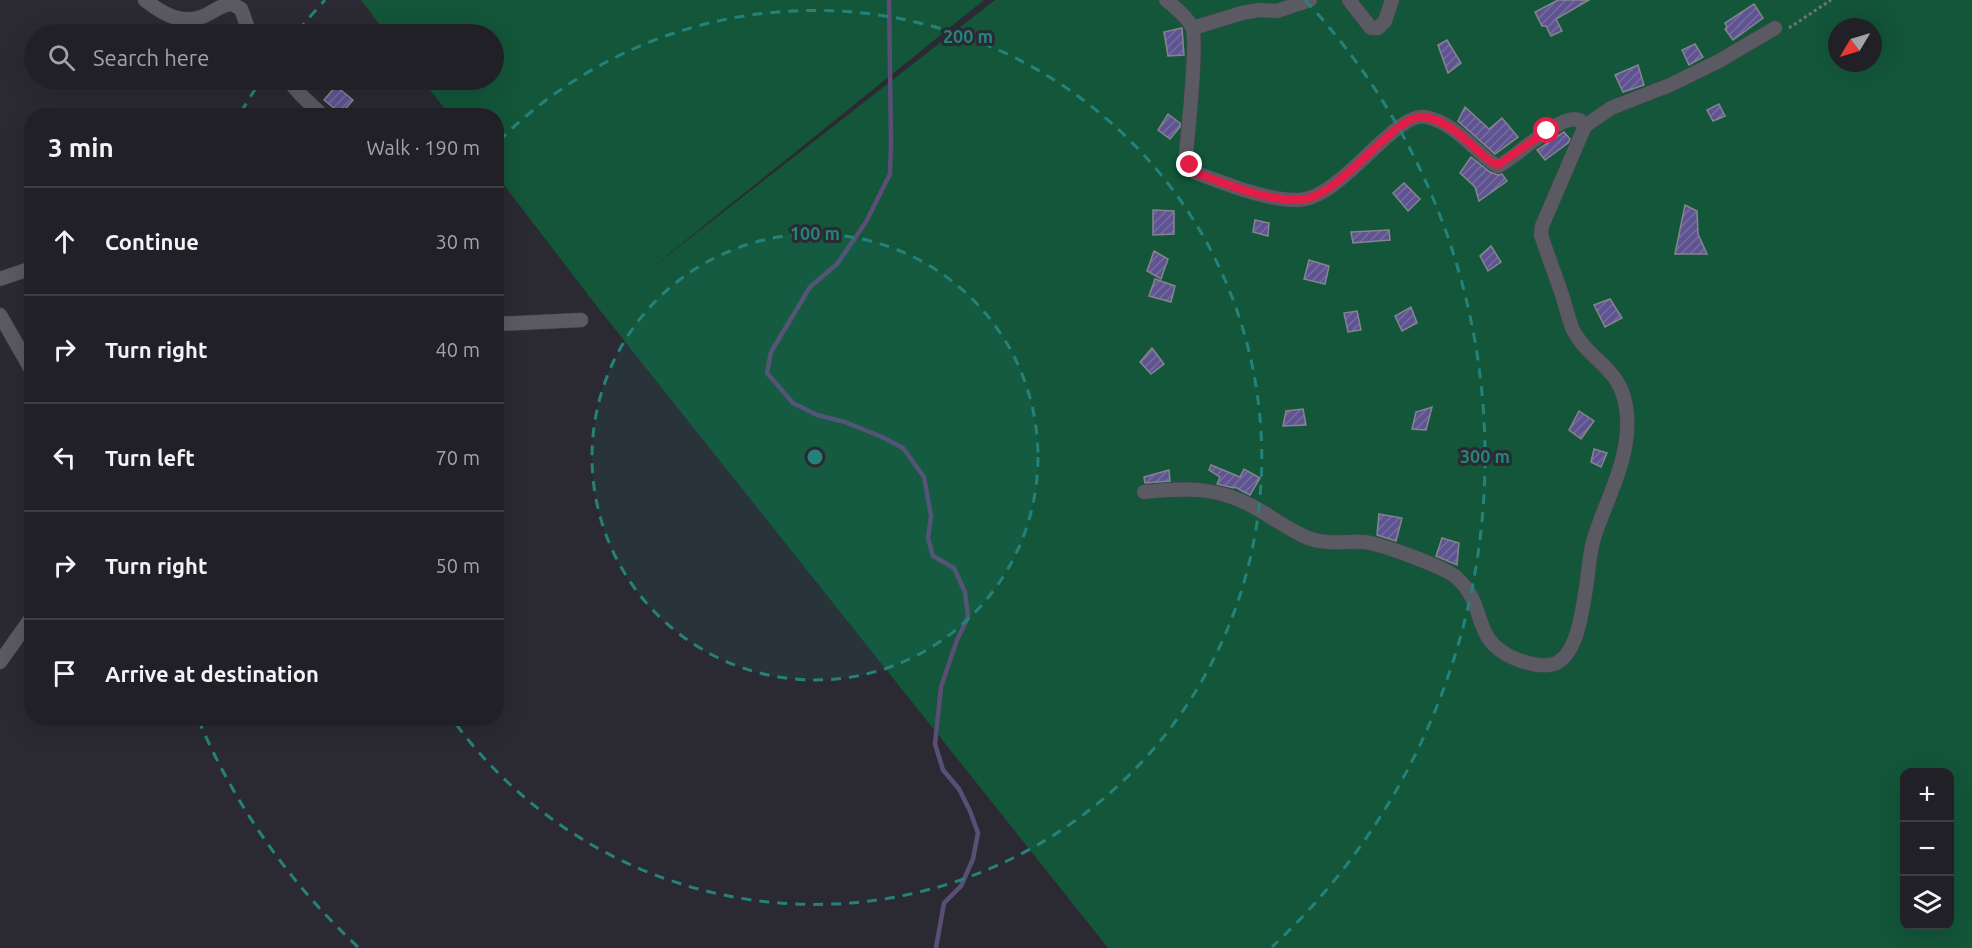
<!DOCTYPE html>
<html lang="en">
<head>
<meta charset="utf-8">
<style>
	:root { --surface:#202026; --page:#2d2d32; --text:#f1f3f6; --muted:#a2a3a7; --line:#3d3e43 }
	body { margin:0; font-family:Ubuntu,sans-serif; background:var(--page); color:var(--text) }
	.controls { position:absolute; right:18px; bottom:18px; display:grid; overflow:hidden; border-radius:12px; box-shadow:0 6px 24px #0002 }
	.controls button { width:54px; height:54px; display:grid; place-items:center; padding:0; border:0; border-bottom:2px solid var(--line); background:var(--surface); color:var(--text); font:30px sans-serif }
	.compass { position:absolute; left:1828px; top:18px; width:54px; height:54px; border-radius:50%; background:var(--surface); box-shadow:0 6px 24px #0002; rotate:232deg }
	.stop { position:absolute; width:18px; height:18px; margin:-14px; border:4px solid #e11d48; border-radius:50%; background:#fff }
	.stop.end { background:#e11d48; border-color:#fff; box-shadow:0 2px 6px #0008 }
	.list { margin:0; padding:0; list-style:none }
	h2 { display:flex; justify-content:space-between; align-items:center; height:78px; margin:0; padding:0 24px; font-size:26px }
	h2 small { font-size:20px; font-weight:400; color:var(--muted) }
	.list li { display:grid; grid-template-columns:39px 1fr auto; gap:18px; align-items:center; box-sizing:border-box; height:108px; padding:0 24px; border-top:2px solid var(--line) }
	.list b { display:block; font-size:22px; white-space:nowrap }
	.list em { font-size:20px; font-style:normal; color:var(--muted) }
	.icon { flex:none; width:33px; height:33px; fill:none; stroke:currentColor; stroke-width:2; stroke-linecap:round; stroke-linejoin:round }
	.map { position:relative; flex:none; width:1972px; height:948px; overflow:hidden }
	.search { position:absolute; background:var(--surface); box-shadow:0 6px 24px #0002; left:24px; top:24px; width:480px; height:66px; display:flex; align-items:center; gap:15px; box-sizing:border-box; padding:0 21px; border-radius:33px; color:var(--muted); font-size:22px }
	.panel { position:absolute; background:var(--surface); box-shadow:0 6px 24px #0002; left:24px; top:108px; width:480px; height:618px; border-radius:24px }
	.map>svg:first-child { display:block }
</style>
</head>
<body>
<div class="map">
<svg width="1972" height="948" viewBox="0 0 1972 948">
	<defs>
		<pattern id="building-hatch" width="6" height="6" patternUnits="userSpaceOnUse" patternTransform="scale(1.5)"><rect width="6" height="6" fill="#5f5491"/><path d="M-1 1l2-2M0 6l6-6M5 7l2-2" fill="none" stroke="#766da1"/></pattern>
	</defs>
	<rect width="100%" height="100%" fill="#2b2a32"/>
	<path fill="#13563a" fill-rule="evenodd" d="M361 0H984L649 270 995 0H1972V948H1108L599 309 497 176 496 116 450 115 422 80H494V34H387ZM1837 27H1873V63H1837ZM1904 772H1950V926H1904Z"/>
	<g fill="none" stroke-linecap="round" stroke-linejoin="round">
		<path stroke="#5a4e76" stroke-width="4.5" d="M889 0 891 143 890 174 866 222 837 264 810 287 771 352 767 373 793 403 817 415 845 422 882 437 903 448 924 477 931 516 928 538 933 556 954 568 965 592 968 617 957 640 941 687 935 744 943 770 959 789 970 811 978 833 973 859 961 886 944 903 936 948"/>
	</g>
	<g fill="url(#building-hatch)" stroke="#86858f" stroke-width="1.5">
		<path d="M1558 0H1589L1556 19 1562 31 1551 36 1546 26H1542L1535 12Z"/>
		<path d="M1754 4 1763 18 1733 40 1725 29 1727 27 1725 23Z"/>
		<path d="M1182 28 1184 55 1168 56 1164 32Z"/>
		<path d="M1447 40 1461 63 1448 73 1438 45Z"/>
		<path d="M1695 44 1703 57 1689 65 1682 50Z"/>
		<path d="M1638 65 1644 85 1623 92 1615 75Z"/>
		<path d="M336 86 353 100 341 114 324 100Z"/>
		<path d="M1719 104 1725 116 1713 121 1707 110Z"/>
		<path d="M1465 107 1489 129 1502 118 1518 137 1495 154 1458 121Z"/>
		<path d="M1168 114 1180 123V127L1170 139 1158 130Z"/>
		<path d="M1564 132 1570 139 1568 143 1545 160 1537 150Z"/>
		<path d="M1471 157 1490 172 1498 175 1502 174 1507 181 1479 201 1475 187 1460 173Z"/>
		<path d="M1404 183 1420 199 1408 211 1393 193Z"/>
		<path d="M1685 205 1697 211 1698 234 1707 254H1675Z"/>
		<path d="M1153 210 1174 211V234L1153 235Z"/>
		<path d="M1255 220 1269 223 1268 236 1253 232Z"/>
		<path d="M1389 230 1390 240 1353 243 1351 232Z"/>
		<path d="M1491 246 1501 262 1488 271 1480 256Z"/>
		<path d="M1154 251 1168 259 1161 279 1147 271Z"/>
		<path d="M1309 260 1329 266 1325 284 1304 279Z"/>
		<path d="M1155 279 1175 286 1171 302 1149 296Z"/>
		<path d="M1610 299 1622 318 1605 327 1594 305Z"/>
		<path d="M1411 307 1417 323 1402 331 1395 316Z"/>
		<path d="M1357 311 1361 330 1348 332 1344 313Z"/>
		<path d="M1152 348 1164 364 1151 374 1140 362Z"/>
		<path d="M1432 407 1426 430 1412 429 1416 412Z"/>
		<path d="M1303 409 1306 425 1283 426 1286 411Z"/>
		<path d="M1579 411 1594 421 1581 439 1569 430Z"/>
		<path d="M1594 449 1607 453 1601 467 1591 462Z"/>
		<path d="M1211 465 1240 477 1244 469 1260 478 1250 495 1235 487 1234 488 1217 484 1220 477 1209 470Z"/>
		<path d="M1169 470 1170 481 1145 483 1144 477Z"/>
		<path d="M1379 514 1402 518 1396 541 1377 535Z"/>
		<path d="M1442 538 1459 543 1457 565 1436 556Z"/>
	</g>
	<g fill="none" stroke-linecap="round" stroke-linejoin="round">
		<g stroke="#47464e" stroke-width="15">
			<g id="minor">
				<path d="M145 0C165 16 186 27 210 13 218 9 223 4 232 4L241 9 250 34"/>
				<path d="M1349 0 1371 28H1378L1385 21 1392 0"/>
				<path d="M1193 28 1242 13 1259 10 1277 11 1310 0"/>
				<path d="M288 80 301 95 323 116"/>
				<path d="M1585 126 1611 108 1670 85 1719 61 1775 28"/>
				<path d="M0 279 32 268"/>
				<path d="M0 315 32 371"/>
				<path d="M496 324 581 320"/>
				<path d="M1144 492C1185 488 1216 486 1254 507 1272 517 1289 530 1308 538 1326 545 1346 541 1365 542 1380 544 1446 567 1457 578 1489 607 1469 640 1516 659 1526 663 1536 666 1548 665 1578 664 1583 605 1587 581 1589 566 1590 549 1595 535 1608 496 1630 458 1627 416 1624 367 1592 365 1573 330 1569 320 1566 308 1563 298 1556 277 1548 256 1541 235L1542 226 1585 126C1571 100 1515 160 1498 166 1489 162 1483 155 1476 149 1462 136 1446 121 1426 117 1395 110 1342 199 1298 200 1263 200 1228 184 1196 173L1190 165 1186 154C1188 133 1198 41 1192 27 1187 17 1175 7 1166 0"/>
				<path d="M0 662 32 617"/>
			</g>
		</g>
		<path stroke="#737279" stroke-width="3" stroke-dasharray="3 3" stroke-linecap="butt" d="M1789 28 1831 0"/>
		<use href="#minor" stroke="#5b5a63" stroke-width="14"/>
	</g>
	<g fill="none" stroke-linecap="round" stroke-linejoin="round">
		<path stroke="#e11d48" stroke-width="8" d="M1190 165 1196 173C1228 184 1263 200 1298 200 1342 199 1395 110 1426 117 1445 121 1462 136 1476 149 1483 155 1489 162 1498 165L1547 131"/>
	</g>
	<circle cx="815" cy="457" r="223" fill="#25827b" fill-opacity=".12"/>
	<g fill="none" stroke="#25827b" stroke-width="3" stroke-dasharray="10 8">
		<circle cx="815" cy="457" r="223"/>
		<path d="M499 141A447 447 0 1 1 453 720"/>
		<path d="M358 947A670 670 0 0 1 198 719M241 112A670 670 0 0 1 260 82M298 31A670 670 0 0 1 325 0M1305 0A670 670 0 0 1 1272 947"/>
	</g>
	<circle cx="815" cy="457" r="9" fill="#25827b" stroke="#2b2a32" stroke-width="3"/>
	<g font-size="18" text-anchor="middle" font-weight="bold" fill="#25827b" stroke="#2b2a32" stroke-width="6" stroke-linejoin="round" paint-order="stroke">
		<text x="968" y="43">200 m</text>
		<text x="815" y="240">100 m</text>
		<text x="1485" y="463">300 m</text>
	</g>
</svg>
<div class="controls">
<button>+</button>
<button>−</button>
<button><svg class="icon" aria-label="layers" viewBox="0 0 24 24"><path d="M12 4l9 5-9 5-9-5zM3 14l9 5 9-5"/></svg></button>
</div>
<svg class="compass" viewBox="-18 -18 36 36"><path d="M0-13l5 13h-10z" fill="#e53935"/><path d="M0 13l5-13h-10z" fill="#a2a3a7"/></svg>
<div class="stop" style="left:1547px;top:131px"></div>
<div class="stop end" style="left:1190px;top:165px"></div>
<div class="search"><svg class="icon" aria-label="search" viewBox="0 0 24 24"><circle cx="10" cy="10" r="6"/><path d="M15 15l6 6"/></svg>Search here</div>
<section class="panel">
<h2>3 min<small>Walk · 190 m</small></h2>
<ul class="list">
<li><svg class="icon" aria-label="ahead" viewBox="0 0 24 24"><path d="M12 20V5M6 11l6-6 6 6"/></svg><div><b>Continue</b></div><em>30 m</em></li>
<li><svg class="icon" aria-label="right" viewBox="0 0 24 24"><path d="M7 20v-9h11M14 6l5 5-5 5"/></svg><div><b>Turn right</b></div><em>40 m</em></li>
<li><svg class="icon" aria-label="left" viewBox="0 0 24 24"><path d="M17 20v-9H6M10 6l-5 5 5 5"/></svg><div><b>Turn left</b></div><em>70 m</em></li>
<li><svg class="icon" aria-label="right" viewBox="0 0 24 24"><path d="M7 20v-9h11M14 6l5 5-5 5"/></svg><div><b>Turn right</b></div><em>50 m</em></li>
<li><svg class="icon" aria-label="arrive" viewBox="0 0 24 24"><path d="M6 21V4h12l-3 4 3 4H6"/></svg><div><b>Arrive at destination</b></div></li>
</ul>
</section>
</div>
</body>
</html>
